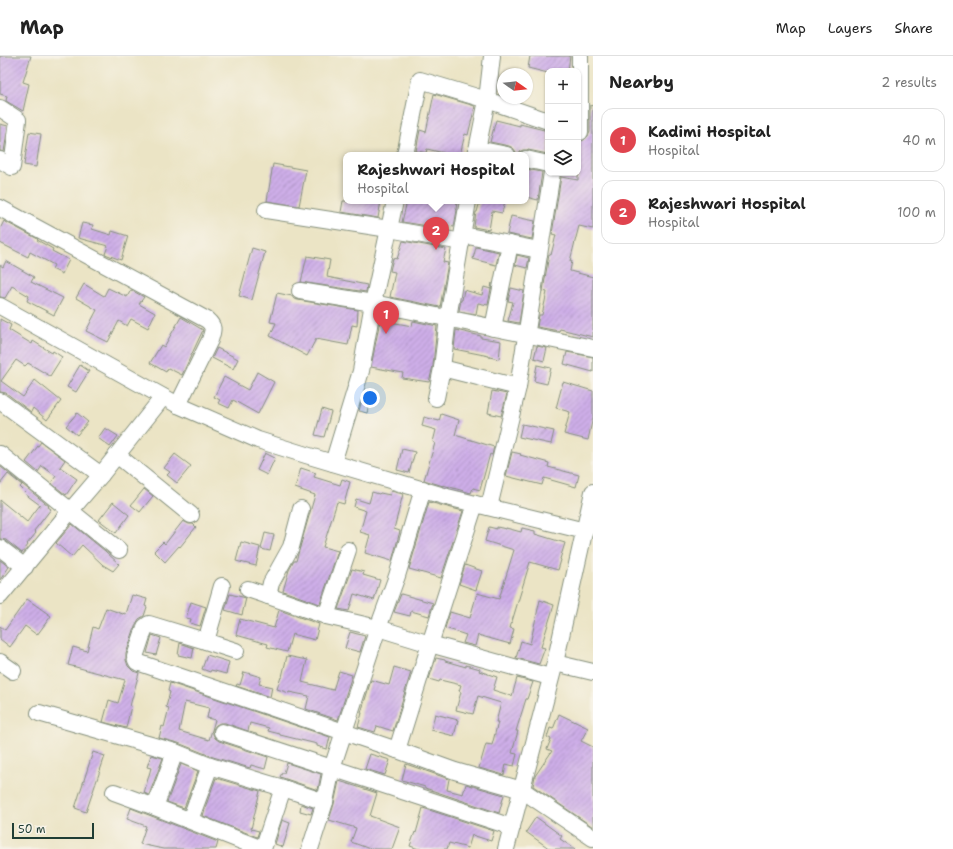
<!DOCTYPE html>
<html lang="en">
<head>
<meta charset="utf-8">
<style>
	:root { --surface:#fff; --page:#f2f2f2; --text:#222; --muted:#767676; --line:#e0e0e0; --accent:#ea580c }
	body { margin:0; font-family:"Shantell Sans",sans-serif; background:var(--page); color:var(--text) }
	.controls { position:absolute; right:12px; top:12px; display:grid; overflow:hidden; border-radius:8px; box-shadow:0 1px 3px #0004 }
	.controls button { width:36px; height:36px; display:grid; place-items:center; padding:0; border:0; border-bottom:1px solid var(--line); background:var(--surface); color:var(--text); font:20px sans-serif }
	.compass { position:absolute; left:497px; top:12px; width:36px; height:36px; border-radius:50%; background:var(--surface); box-shadow:0 1px 3px #0004; rotate:104deg }
	.scale { position:absolute; left:12px; bottom:10px; width:82px; box-sizing:border-box; padding-left:4px; border:2px solid #1f3d34; border-top:0; font-size:11px; line-height:14px; white-space:nowrap; color:#1f3d34; -webkit-text-stroke:3px #f7f3e8; paint-order:stroke }
	.you { position:absolute; left:370px; top:342px; width:14px; height:14px; margin:-10px; border:3px solid #fff; border-radius:50%; background:#1a73e8; box-shadow:0 0 0 6px #1a73e833 }
	.badge { display:grid; place-items:center; width:26px; height:26px; border-radius:50%; background:var(--accent); color:#fff; font-size:13px; font-weight:700 }
	.pin { position:absolute; translate:-50% -33px; filter:drop-shadow(0 1px 2px #0008) }
	.pin::after { content:''; position:absolute; top:21px; width:14px; height:12px; background:inherit; clip-path:polygon(0 0,100% 0,50% 100%) }
	.popup { position:absolute; left:343px; top:96px; width:186px; height:52px; box-sizing:border-box; display:grid; place-content:center; border-radius:8px; background:var(--surface); filter:drop-shadow(0 1px 3px #0005); font-size:13px; white-space:nowrap; color:var(--muted) }
	.popup b { font-size:15px; color:var(--text) }
	.popup::after { content:''; position:absolute; left:50%; top:100%; margin-left:-8px; border:8px solid transparent; border-top-color:var(--surface) }
	.list { margin:0; padding:0; list-style:none }
	h2 { display:flex; justify-content:space-between; align-items:center; height:52px; margin:0; padding:0 16px; font-size:17px }
	h2 small { font-size:13px; font-weight:400; color:var(--muted) }
	.list li { display:grid; grid-template-columns:26px 1fr auto; gap:12px; align-items:center; box-sizing:border-box; height:64px; margin:0 8px 8px; padding:0 8px; border:1px solid var(--line); border-radius:12px }
	.list b { display:block; font-size:15px; white-space:nowrap }
	.list p { margin:0; font-size:13px; white-space:nowrap; color:var(--muted) }
	.list em { font-size:13px; font-style:normal; color:var(--muted) }
	.icon { flex:none; width:22px; height:22px; fill:none; stroke:currentColor; stroke-width:2; stroke-linecap:round; stroke-linejoin:round }
	.map { position:relative; flex:none; width:593px; height:793px; overflow:hidden }
	header { display:flex; align-items:center; gap:24px; box-sizing:border-box; height:56px; padding:0 20px; background:var(--surface); border-bottom:1px solid var(--line) }
	header strong { font-size:19px }
	nav { display:flex; gap:22px; margin-inline-start:auto; font-size:14px }
	main { display:flex }
	aside { flex:1; background:var(--surface) }
	.map>svg:first-child { display:block }
</style>
</head>
<body>
<header>
<strong>Map</strong>
<nav><a>Map</a><a>Layers</a><a>Share</a></nav>
</header>
<main>
<div class="map">
<svg width="593" height="793" viewBox="0 0 593 793">
	<defs>
		<pattern id="building-hatch" width="6" height="6" patternUnits="userSpaceOnUse"><rect width="6" height="6" fill="#ceaee8"/><path d="M-1 1l2-2M0 6l6-6M5 7l2-2" fill="none" stroke="#a78fbd"/></pattern>
	</defs>
	<rect width="100%" height="100%" fill="#f7f3e8"/>
	<filter id="ink" filterUnits="userSpaceOnUse"><feTurbulence type="fractalNoise" baseFrequency=".025" numOctaves="2"/><feDisplacementMap in="SourceGraphic" scale="8" xChannelSelector="R" yChannelSelector="G"/><feConvolveMatrix kernelMatrix="1 2 1 2 8 2 1 2 1" color-interpolation-filters="sRGB"/></filter>
	<filter id="wash" filterUnits="userSpaceOnUse"><feTurbulence type="fractalNoise" baseFrequency=".012" numOctaves="4" result="noise"/><feDisplacementMap in="SourceGraphic" scale="16" xChannelSelector="R" yChannelSelector="G"/><feGaussianBlur stdDeviation="0.9" result="paint"/><feColorMatrix in="noise" values="0 0 0 0 0 0 0 0 0 0 0 0 0 0 0 0 0 1.4 0 .05"/><feComposite in="paint" operator="in"/></filter>
	<g filter="url(#wash)">
		<rect width="100%" height="100%" fill="#ebe4c5"/>
		<g id="blocks">
			<g fill="url(#building-hatch)" fill-rule="evenodd">
				<path d="M0 0H31L23 26 29 28 23 55 6 45 7 40 0 38Z"/>
				<path d="M530 0H570L568 15H548V17L528 12Z"/>
				<path d="M434 38 475 50 468 79 465 78 460 99H452L427 93 426 97 416 95 420 74 426 76Z"/>
				<path d="M590 49 593 50V173L579 170 570 205H572L570 215 593 221V281L560 273 559 275 537 271 539 259H542L547 236 543 235 549 198 551 199 556 179 552 178 561 121 578 124V85L584 84 588 80 590 76Z"/>
				<path d="M496 64 520 70V68L548 75V98L528 94H523L519 96 518 99H516V96L513 92 509 90 490 86Z"/>
				<path d="M0 68 8 70 4 96 0 95Z"/>
				<path d="M29 76 41 78 36 111 24 109Z"/>
				<path d="M273 108 306 114 299 150 267 145Z"/>
				<path d="M526 113 542 116 538 144 526 141Z"/>
				<path d="M343 145H381L378 162 341 156Z"/>
				<path d="M407 145H457L456 153 457 154 454 171 429 167 428 170 402 166Z"/>
				<path d="M480 145H505L502 157 492 155 489 174 474 171 476 156H477Z"/>
				<path d="M511 160 535 165 532 183 507 178Z"/>
				<path d="M4 165 38 183 37 184 53 193 52 195 69 204 62 218 52 213 54 209 30 196 28 201 0 187V173Z"/>
				<path d="M82 167 93 169 92 173 111 179 112 175 128 180 121 204 105 198 108 190 78 182Z"/>
				<path d="M403 185 446 193 443 206 448 207 440 251 390 241 395 216 390 215 393 202 397 203Z"/>
				<path d="M476 191 499 196 496 209 473 203Z"/>
				<path d="M252 192 265 196 252 244 239 240Z"/>
				<path d="M517 199 529 202 527 212 515 209Z"/>
				<path d="M307 200 330 204 327 221 367 229 366 236 301 226Z"/>
				<path d="M6 205 34 221 31 226 63 242 54 259 27 245 29 240 12 230 5 242 0 241V209L3 211Z"/>
				<path d="M492 227 488 249 478 247 476 258 459 255 461 244H462L464 234 482 239 484 231 491 233Z"/>
				<path d="M84 228 104 240 108 232 127 241 131 234 144 241 139 248 155 257 148 272 131 263 127 270 119 265 108 286 86 275 97 254 76 242Z"/>
				<path d="M511 232 524 235 519 267 508 265 513 246 508 245Z"/>
				<path d="M277 237 292 240 294 243 298 244 358 254 357 270 352 269 348 289 316 283 307 300 270 280 276 267 270 266Z"/>
				<path d="M181 261 203 274 182 319 168 312 166 316 150 307 161 289 164 291Z"/>
				<path d="M0 263 11 269 9 274 32 288 33 285 52 297 53 295 62 301 50 320 28 307 25 310 16 304 1 325 23 341 35 324 61 345 47 364 33 352 31 356 6 337 0 336Z"/>
				<path d="M380 264 412 270 413 265 437 270 433 310 429 326 402 322 403 317 371 311Z"/>
				<path d="M456 274 481 280V282L501 285 499 303 489 301V300L454 293Z"/>
				<path d="M537 290 547 292 544 305 534 302Z"/>
				<path d="M217 292 238 303 233 313 212 302Z"/>
				<path d="M567 296 593 301V316L564 308Z"/>
				<path d="M80 309 89 315 76 336 67 331Z"/>
				<path d="M537 309 551 312 547 328 534 325Z"/>
				<path d="M257 316 274 326 258 358 233 344 229 352 218 347 220 344 214 341 224 321 248 334Z"/>
				<path d="M563 326 593 335V361L588 384 564 378 570 356 556 352Z"/>
				<path d="M492 335 507 338 501 360 488 357Z"/>
				<path d="M362 343 370 345 367 357 359 355Z"/>
				<path d="M322 353 331 356 324 381 315 379Z"/>
				<path d="M77 357 88 366 77 379 66 370Z"/>
				<path d="M441 358 459 364 455 379 494 391 492 399 490 398 480 434 473 432 471 437 443 429V430L424 424 435 387 433 386 436 374 422 370 424 361 439 365Z"/>
				<path d="M522 368 554 375 551 388 519 381Z"/>
				<path d="M105 372 118 380 110 391 98 382Z"/>
				<path d="M41 386 65 404 60 411 77 423 66 439 51 427 56 420 42 410 38 416 26 406Z"/>
				<path d="M402 393 415 396 409 417 397 414Z"/>
				<path d="M512 396 521 398 520 399 549 407 548 411 579 419 576 431 544 422 542 429 506 420Z"/>
				<path d="M265 397 275 402 267 419 257 414Z"/>
				<path d="M175 398 191 410 177 427 167 419 170 416 164 412Z"/>
				<path d="M1 411 49 450 48 451 51 453 34 475 36 477 27 488 28 489 22 497 6 484 0 483V444L27 466 40 449 25 438 26 437 20 431 22 429 8 418 0 428V413Z"/>
				<path d="M301 412 316 417 314 421 340 429 342 423 350 426 344 448 337 446 323 491 338 495 320 548 283 535 289 514 294 505H296L315 439 295 432Z"/>
				<path d="M144 433 153 440 140 456 131 449Z"/>
				<path d="M391 435 403 438 394 473 400 475 392 505 365 497 370 479 360 476 366 455 354 451 356 443 369 447 372 436 379 438 380 437 390 439Z"/>
				<path d="M113 446 129 459 116 477 99 464Z"/>
				<path d="M429 446 463 455 441 522 409 513Z"/>
				<path d="M183 465 189 468H193L196 471 180 491 179 490 165 506 154 495 163 486 165 488Z"/>
				<path d="M72 468 105 495 119 508 113 515 103 509 82 489 72 501 56 487Z"/>
				<path d="M489 471 497 473V471L506 473V472L521 476 522 472 535 475V478L565 487 560 503 561 504 558 514 530 506 510 572 514 573 510 588 478 579 475 590 463 587 466 579 445 572 450 556 470 562 477 537 499 543 514 494 485 485Z"/>
				<path d="M265 477 274 479 270 495 261 493Z"/>
				<path d="M241 486 260 491 256 510 236 505Z"/>
				<path d="M0 504 9 511 0 524Z"/>
				<path d="M465 509 482 515 476 534 459 528Z"/>
				<path d="M352 513 364 516 363 519 380 524 374 544 354 538 349 555 338 553Z"/>
				<path d="M230 538 246 542 242 559 225 554Z"/>
				<path d="M401 538 433 547 429 560 411 555 410 560 394 556Z"/>
				<path d="M132 539 147 543 145 550 147 551 144 560 139 563 136 568 126 598V604L128 610 133 615 139 617 130 650H131L126 672 103 666 109 644 118 647 125 624 68 609 73 591 87 595 93 571 98 573 106 552 123 558 124 557 126 558Z"/>
				<path d="M27 543 51 560 37 579 25 570 10 591 0 583V570L5 574Z"/>
				<path d="M540 544 554 549 541 591 545 592 539 608 516 602 521 585 530 588Z"/>
				<path d="M191 546 206 551 200 570 190 567 191 563 186 562Z"/>
				<path d="M279 554 319 568 315 584 292 578 287 596 267 591 268 588 236 579 240 563 274 572Z"/>
				<path d="M350 576 365 580 360 596 345 592Z"/>
				<path d="M152 579 161 582 156 599 147 597Z"/>
				<path d="M180 587 194 592 192 602 178 599Z"/>
				<path d="M207 599 229 606 226 618 211 614 210 616 202 613Z"/>
				<path d="M287 600 307 604 302 626 333 634 339 615 352 619 338 664 306 653 309 640 289 636V637L277 633 281 621H282Z"/>
				<path d="M436 602 445 604V605L466 611V609L480 613 479 615 497 621 493 634 512 640 517 622 533 626 527 643H526L516 675H518L512 697 517 698 514 710 506 708 504 719 479 712 486 688 492 689 498 666H496L501 647 478 640 473 658 456 654 461 636 459 635 461 629 440 624 439 626 429 623Z"/>
				<path d="M394 611 411 616 393 675 377 670 375 676 358 671 362 657H361L371 624 389 629Z"/>
				<path d="M244 616 261 621 259 628 272 631 270 641 236 630 237 628 240 629Z"/>
				<path d="M170 627 330 681 327 693 317 690V688L280 679V678L268 675 269 672 250 667 248 675 225 667H220L216 669 213 673V678L215 682 219 685 268 701 265 713 251 709 250 712 213 701 178 687 159 682 162 670 164 671 169 652 166 651 170 636 168 635ZM185 646 209 652 207 662 215 664 209 684 179 675Z"/>
				<path d="M435 658 458 664 454 680 431 674Z"/>
				<path d="M559 658 588 672 581 685 593 691V771L533 730 535 720 552 695 547 693 551 683 547 681 550 672 553 673Z"/>
				<path d="M93 696 105 700 86 756 75 752Z"/>
				<path d="M370 698 390 704 385 719 365 713Z"/>
				<path d="M151 699 163 702 149 739 144 737 151 712 147 711Z"/>
				<path d="M287 707 321 718 318 734 280 721 282 717H284Z"/>
				<path d="M181 708 198 715 184 752 167 746Z"/>
				<path d="M406 708 449 723 447 734 463 738 466 728 504 739 499 757 425 732V731L402 724Z"/>
				<path d="M216 722 260 735 251 773 259 775 257 781 203 760 206 749Z"/>
				<path d="M339 725 377 737 370 760 400 771 392 793H370L351 786 356 772 329 764 334 748Z"/>
				<path d="M301 748 313 752 311 758 300 755Z"/>
				<path d="M131 752 218 786 216 793H163L140 788 146 770 127 763Z"/>
				<path d="M423 752 494 775 491 785 472 779 468 792 449 787 447 793H419L410 790 415 776 416 777Z"/>
				<path d="M536 761 562 780 560 783 575 793H550L526 776Z"/>
				<path d="M282 764 290 767 283 791 275 788Z"/>
			</g>
		</g>
	</g>
	<g filter="url(#ink)">
		<use href="#blocks" fill-opacity="0" stroke="#85907c" stroke-width="1"/>
		<g fill="none" stroke-linecap="round" stroke-linejoin="round">
			<g stroke="#85907c" stroke-width="18">
				<g id="minor">
					<path d="M580 0V76"/>
					<path d="M0 52 18 64 12 111 0 104"/>
					<path d="M477 93 507 99"/>
					<path d="M405 99 420 24 487 44 548 65"/>
					<path d="M476 99 487 44 492 0"/>
					<path d="M526 103 548 108"/>
					<path d="M395 145 373 247 593 292"/>
					<path d="M0 152 207 264C215 271 213 274 210 284L178 349"/>
					<path d="M266 154 389 173 462 186"/>
					<path d="M463 179 539 194"/>
					<path d="M300 235 373 247 361 315 333 407"/>
					<path d="M0 250 178 349 258 384 306 399 447 441 585 475"/>
					<path d="M493 272 510 188"/>
					<path d="M442 312 518 331"/>
					<path d="M436 342 442 312 448 262 468 145"/>
					<path d="M0 345 101 419"/>
					<path d="M0 398 119 494"/>
					<path d="M117 399 191 459"/>
					<path d="M489 451 518 331 552 117"/>
					<path d="M0 492 25 511"/>
					<path d="M248 533 326 560 378 572 430 588 550 621"/>
					<path d="M0 540 71 454 101 419 163 341"/>
					<path d="M268 540 271 527 291 491 301 453"/>
					<path d="M326 560 348 494"/>
					<path d="M206 585 222 530"/>
					<path d="M236 595 202 584 149 568 145 571 135 601 136 604 137 606 397 694 455 715 522 734 593 782"/>
					<path d="M0 606 13 615"/>
					<path d="M555 607 593 616"/>
					<path d="M39 657 175 696 210 710 283 732 325 746"/>
					<path d="M222 676 512 771"/>
					<path d="M397 694 430 588 475 448"/>
					<path d="M114 736 155 751 262 793"/>
					<path d="M155 751 175 696"/>
					<path d="M190 764 210 710"/>
					<path d="M263 793 283 732"/>
					<path d="M310 793 325 746 332 712 378 572 397 520 423 433"/>
					<path d="M506 793 555 607 593 436"/>
				</g>
			</g>
			<use href="#minor" stroke="#fff" stroke-width="16"/>
		</g>
	</g>
</svg>
<div class="controls">
<button>+</button>
<button>−</button>
<button><svg class="icon" aria-label="layers" viewBox="0 0 24 24"><path d="M12 4l9 5-9 5-9-5zM3 14l9 5 9-5"/></svg></button>
</div>
<svg class="compass" viewBox="-18 -18 36 36"><path d="M0-13l5 13h-10z" fill="#e53935"/><path d="M0 13l5-13h-10z" fill="#767676"/></svg>
<div class="scale">50 m</div>
<div class="you"></div>
<div class="pin badge" style="left:386px;top:278px;background:#e0444e">1</div>
<div class="pin badge" style="left:436px;top:194px;background:#e0444e">2</div>
<div class="popup"><b>Rajeshwari Hospital</b>Hospital</div>
</div>
<aside>
<h2>Nearby<small>2 results</small></h2>
<ul class="list">
<li><span class="badge" style="background:#e0444e">1</span><div><b>Kadimi Hospital</b><p>Hospital</p></div><em>40 m</em></li>
<li><span class="badge" style="background:#e0444e">2</span><div><b>Rajeshwari Hospital</b><p>Hospital</p></div><em>100 m</em></li>
</ul>
</aside>
</main>
</body>
</html>
